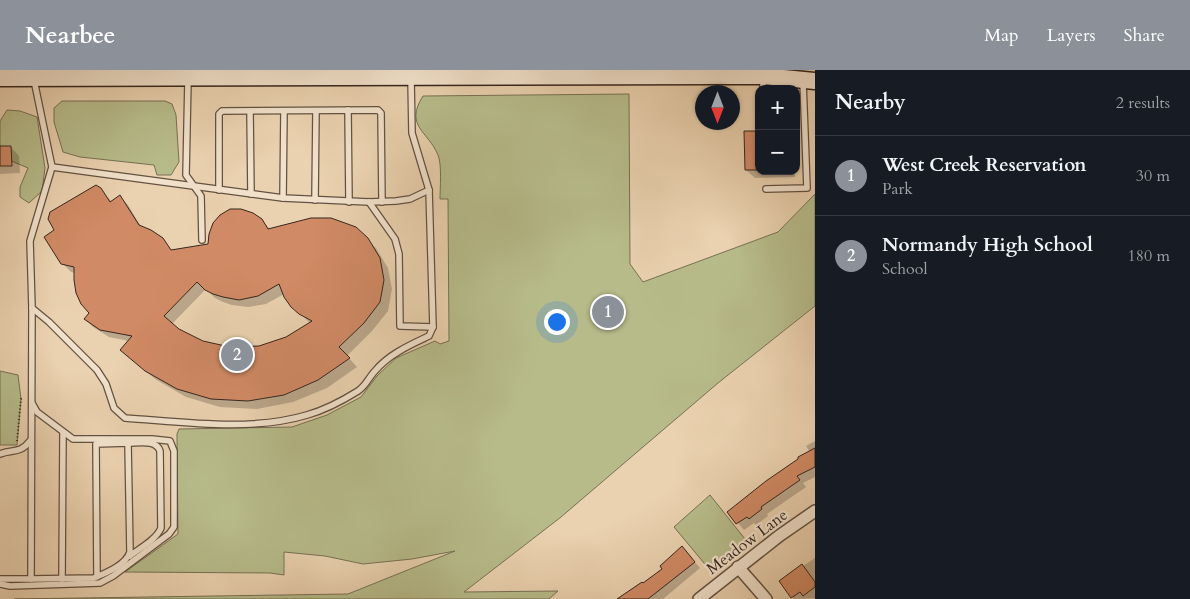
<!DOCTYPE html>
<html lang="en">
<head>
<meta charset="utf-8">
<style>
	:root { --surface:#171b24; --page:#20242c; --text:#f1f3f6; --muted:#9ea1a6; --line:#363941; --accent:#8c9099 }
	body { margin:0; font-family:Cardo,serif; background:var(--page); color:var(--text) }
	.controls { position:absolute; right:15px; top:15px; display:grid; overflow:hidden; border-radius:10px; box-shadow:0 1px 4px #0004 }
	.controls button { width:45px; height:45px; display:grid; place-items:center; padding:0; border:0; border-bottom:1px solid var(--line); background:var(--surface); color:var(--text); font:25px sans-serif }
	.compass { position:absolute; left:695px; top:15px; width:45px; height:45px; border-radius:50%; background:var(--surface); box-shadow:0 1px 4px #0004; rotate:180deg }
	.you { position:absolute; left:556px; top:251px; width:18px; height:18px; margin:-12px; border:4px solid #fff; border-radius:50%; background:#1a73e8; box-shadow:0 0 0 8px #1a73e833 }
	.badge { display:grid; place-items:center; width:32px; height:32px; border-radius:50%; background:var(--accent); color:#fff; font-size:16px; font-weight:700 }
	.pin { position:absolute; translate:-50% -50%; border:2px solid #fff; box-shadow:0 1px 5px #0006 }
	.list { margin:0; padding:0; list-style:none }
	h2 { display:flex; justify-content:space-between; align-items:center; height:65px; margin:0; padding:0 20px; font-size:21px }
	h2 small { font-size:16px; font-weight:400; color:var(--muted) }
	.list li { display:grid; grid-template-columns:32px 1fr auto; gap:15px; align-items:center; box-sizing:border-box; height:80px; padding:0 20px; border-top:1px solid var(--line) }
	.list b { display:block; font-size:19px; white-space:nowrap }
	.list p { margin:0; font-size:16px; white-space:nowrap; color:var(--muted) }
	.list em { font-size:16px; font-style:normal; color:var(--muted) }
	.map { position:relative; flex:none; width:815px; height:529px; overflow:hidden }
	header { display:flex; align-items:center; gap:30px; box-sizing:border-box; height:70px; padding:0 25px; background:var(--accent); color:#fff }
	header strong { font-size:24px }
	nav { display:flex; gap:28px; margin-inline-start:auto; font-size:18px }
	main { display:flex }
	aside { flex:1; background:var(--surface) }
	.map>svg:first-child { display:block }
</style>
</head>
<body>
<header>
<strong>Nearbee</strong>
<nav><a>Map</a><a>Layers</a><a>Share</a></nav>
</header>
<main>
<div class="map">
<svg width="815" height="529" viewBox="0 0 815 529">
	<rect width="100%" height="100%" fill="#ead1af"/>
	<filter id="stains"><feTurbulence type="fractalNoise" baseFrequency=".004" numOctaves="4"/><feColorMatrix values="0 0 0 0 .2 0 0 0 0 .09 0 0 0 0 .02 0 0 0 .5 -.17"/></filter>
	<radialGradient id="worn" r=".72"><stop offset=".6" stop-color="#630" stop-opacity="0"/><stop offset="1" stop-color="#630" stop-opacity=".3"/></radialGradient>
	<g fill="#b7bb8a" stroke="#767054">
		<path d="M629 24 630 194 643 212 778 162 815 124V236L718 313 561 447 464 522 558 521 549 529H14L348 524 455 481 412 489 363 494 325 486 284 482V505L270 503 125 502 178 464 177 364 179 359 292 357 327 345 361 327 377 306 396 288 435 271 440 274 449 271 448 129H440C440 118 442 94 438 85 428 61 404 56 423 26Z"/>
		<path d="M62 31H165L172 34 176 45 179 92 171 105H157L154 95 80 87 63 82 54 52V38Z"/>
		<path d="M7 40 20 41 37 47 45 98 42 121 29 133 20 127V117L28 98 2 87 0 79V51Z"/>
		<path d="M0 301 18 305 21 329 17 375H0Z"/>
		<path d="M710 425 745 469 709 499 674 457Z"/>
	</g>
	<g fill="#0003" fill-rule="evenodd">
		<path d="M759 62V101H795V107L755 108 746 100Z"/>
		<path d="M11 77 19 86 20 103 0 104V78Z"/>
		<path d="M100 119 112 132 120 127 128 135 142 158 162 169 172 181 210 175 261 150 270 159 355 158 376 178 388 198 392 219 388 241 372 261 347 286 357 297 327 318 293 332 257 339 220 337 186 327 155 309 130 288 129 271 109 267 93 257 85 249 91 243 75 203 71 202 62 193 56 161ZM206 219 215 228 223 232 232 235 248 237 266 234 284 224 292 236 310 253 277 272 248 278 221 277 203 273 178 260 172 254Z"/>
		<path d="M815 371V407L803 413 806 417 767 444 768 446 756 455 754 453 744 460 728 442 810 382 806 376Z"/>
		<path d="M688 484 700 498 663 529H619L644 515Z"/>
		<path d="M815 488V528L794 529 781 511Z"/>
	</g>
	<g fill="#d08a65" stroke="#36261e" fill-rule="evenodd">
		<path d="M744 61H759V100H745Z"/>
		<path d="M0 76H11L12 96H0Z"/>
		<path d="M96 115 101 118 110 132 120 125 139 155 151 160 163 168 171 180 208 174 209 164 213 153 220 145 230 139H241L253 143 262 149 268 159 311 148H331L356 157 368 168 380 188 384 210 380 232 364 253 339 277 350 288 318 310 284 325 248 331 211 329 177 319 145 301 120 280 132 266 100 260 84 249 89 243 81 234 76 223 74 210V197L61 194 44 167 54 160 48 149 50 142ZM197 212 205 220 213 224 223 227 239 230 258 226 279 214 284 227 291 237 299 244 312 251 286 267 259 276 230 277 203 271 179 259 164 246Z"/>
		<path d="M815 378V397L797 406 800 410 761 437 762 439 749 449 747 447 736 454 727 442 766 411 798 389V387Z"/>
		<path d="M682 476 695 492 648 529H617L642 512 643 513 662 499 660 496Z"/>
		<path d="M802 494 815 512V517L803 526 800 522 791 528 779 511Z"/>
	</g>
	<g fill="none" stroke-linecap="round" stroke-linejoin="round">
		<g stroke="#635142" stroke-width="8">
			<g id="service">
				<path d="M763 8V19"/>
				<path d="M188 10 186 105 201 126 202 170"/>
				<path d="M348 40 349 132"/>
				<path d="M250 41 251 124"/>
				<path d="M52 97 283 128 369 132 396 131 410 129 429 120"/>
				<path d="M766 119 807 118 803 11"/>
				<path d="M219 120V44L222 41 378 40 381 43 382 132"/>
				<path d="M283 128 284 41"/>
				<path d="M315 130 316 41"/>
				<path d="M369 132 395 169 399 184 400 256 433 257"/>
				<path d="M32 238 49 252 97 300 106 314 114 338 125 348C183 352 250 362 307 345 325 340 342 331 358 321 366 316 369 307 375 301 389 284 410 275 429 266L433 257 429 120 412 63 411 9"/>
				<path d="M128 373C139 373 156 369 160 381L161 458C156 470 140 478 130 486"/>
				<path d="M0 384C13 379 20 384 30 371"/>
				<path d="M0 509H31L32 238 30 171 52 97 34 10"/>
				<path d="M31 509 94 508C106 503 126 495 130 482L128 373 96 374 97 507"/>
				<path d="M62 509 63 362"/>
				<path d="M0 514 10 516 100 513 113 506 169 464 174 457V381L170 371 152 369H73L37 342 32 333"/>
			</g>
		</g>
		<g stroke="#635142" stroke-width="14">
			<g id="minor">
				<path d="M738 497 766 529"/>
				<path d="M699 529 779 466 815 441"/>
			</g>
		</g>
		<g stroke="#36261e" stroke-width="19">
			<path id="secondary" d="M0 8 715 6H763L815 11"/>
		</g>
		<path stroke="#36261e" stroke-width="2" stroke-dasharray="1 2.5" stroke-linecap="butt" d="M17 371 21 329 23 328"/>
		<use href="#service" stroke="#f1e1cb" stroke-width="5.5"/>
		<use href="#minor" stroke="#f1e1cb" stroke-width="11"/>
		<use href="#secondary" stroke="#f1e1cb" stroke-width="16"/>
	</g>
	<g text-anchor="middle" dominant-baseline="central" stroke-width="4.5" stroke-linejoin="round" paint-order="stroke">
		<g font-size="16" fill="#36261e" stroke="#f1e1cb">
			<text transform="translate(747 472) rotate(-37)">Meadow Lane</text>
		</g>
	</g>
	<rect width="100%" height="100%" filter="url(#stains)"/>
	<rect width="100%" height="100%" fill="url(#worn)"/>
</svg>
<div class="controls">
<button>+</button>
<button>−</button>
</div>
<svg class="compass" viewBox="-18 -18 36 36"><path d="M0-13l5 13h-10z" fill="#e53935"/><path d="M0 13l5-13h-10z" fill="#9ea1a6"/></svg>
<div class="you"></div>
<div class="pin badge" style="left:608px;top:242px">1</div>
<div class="pin badge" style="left:237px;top:285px">2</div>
</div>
<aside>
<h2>Nearby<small>2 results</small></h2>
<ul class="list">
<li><span class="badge">1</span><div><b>West Creek Reservation</b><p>Park</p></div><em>30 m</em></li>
<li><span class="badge">2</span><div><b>Normandy High School</b><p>School</p></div><em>180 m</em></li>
</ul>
</aside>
</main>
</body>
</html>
